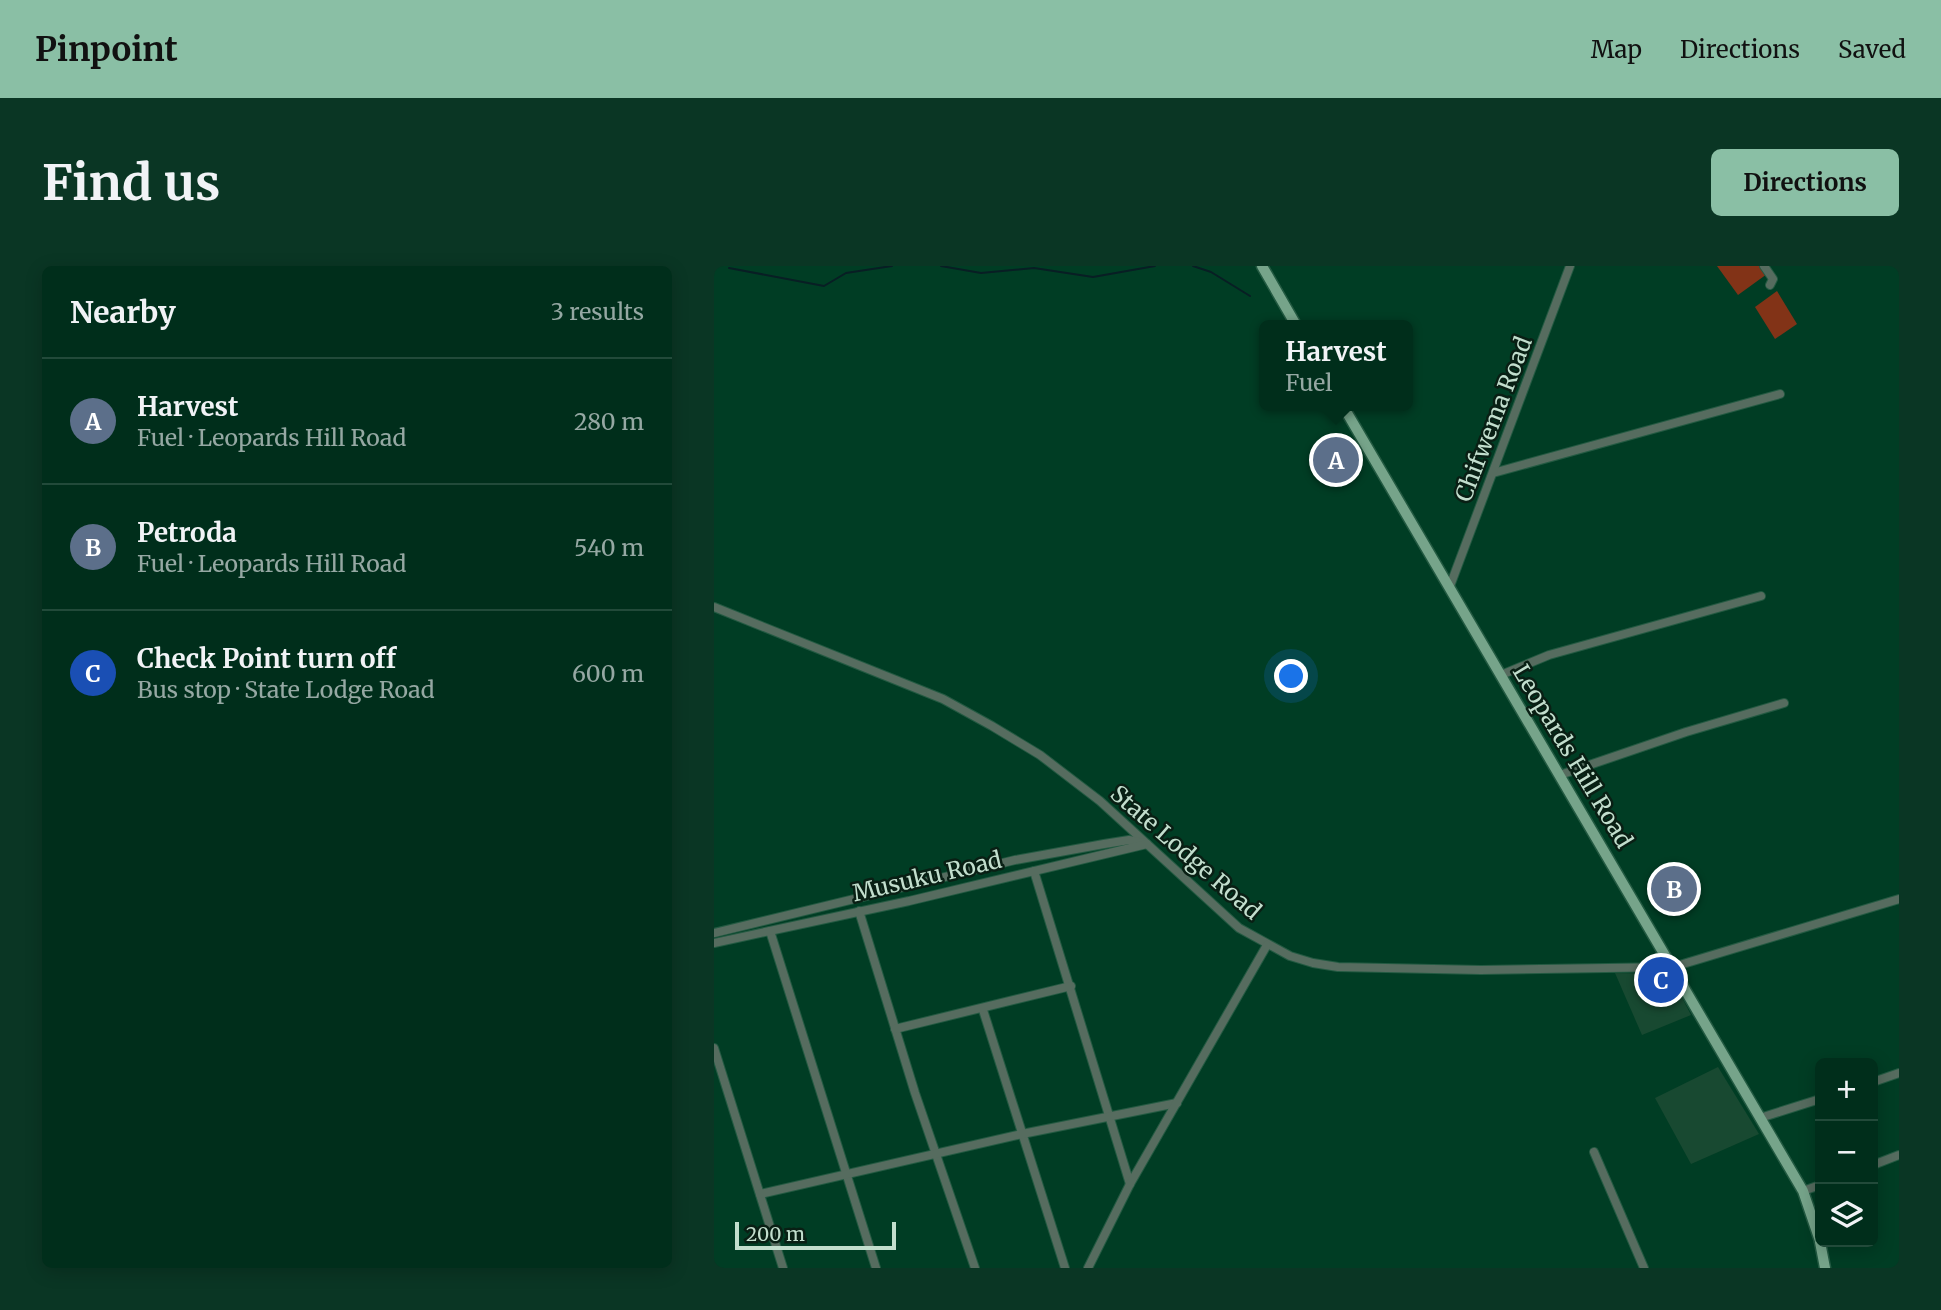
<!DOCTYPE html>
<html lang="en">
<head>
<meta charset="utf-8">
<style>
	:root { --surface:#002e1b; --page:#0a3624; --text:#f1f3f6; --muted:#95a8a3; --line:#224a3a; --accent:#8abfa5 }
	body { margin:0; font-family:Merriweather,serif; background:var(--page); color:var(--text) }
	.controls { position:absolute; right:21px; bottom:21px; display:grid; overflow:hidden; border-radius:10px; box-shadow:0 4px 18px #0003 }
	.controls button { width:63px; height:63px; display:grid; place-items:center; padding:0; border:0; border-bottom:2px solid var(--line); background:var(--surface); color:var(--text); font:35px sans-serif }
	.scale { position:absolute; left:21px; bottom:18px; width:161px; box-sizing:border-box; padding-left:7px; border:4px solid #c2decd; border-top:0; font-size:19px; line-height:24px; white-space:nowrap; color:#c2decd; -webkit-text-stroke:5px #091f14; paint-order:stroke }
	.you { position:absolute; left:578px; top:411px; width:24px; height:24px; margin:-18px; border:5px solid #fff; border-radius:50%; background:#1a73e8; box-shadow:0 0 0 10px #1a73e833 }
	.badge { display:grid; place-items:center; width:46px; height:46px; border-radius:50%; background:var(--accent); color:#fff; font-size:23px; font-weight:700 }
	.pin { position:absolute; translate:-50% -50%; border:4px solid #fff; box-shadow:0 2px 7px #0006 }
	.popup { position:absolute; left:545px; top:54px; width:154px; height:91px; box-sizing:border-box; display:grid; place-content:center; border-radius:10px; background:var(--surface); filter:drop-shadow(0 2px 5px #0005); font-size:23px; white-space:nowrap; color:var(--muted) }
	.popup b { font-size:26px; color:var(--text) }
	.popup::after { content:''; position:absolute; left:50%; top:100%; margin-left:-14px; border:14px solid transparent; border-top-color:var(--surface) }
	.list { margin:0; padding:0; list-style:none }
	h2 { display:flex; justify-content:space-between; align-items:center; height:91px; margin:0; padding:0 28px; font-size:30px }
	h2 small { font-size:23px; font-weight:400; color:var(--muted) }
	.list li { display:grid; grid-template-columns:46px 1fr auto; gap:21px; align-items:center; box-sizing:border-box; height:126px; padding:0 28px; border-top:2px solid var(--line) }
	.list b { display:block; font-size:26px; white-space:nowrap }
	.list p { margin:0; font-size:23px; white-space:nowrap; color:var(--muted) }
	.list em { font-size:23px; font-style:normal; color:var(--muted) }
	.icon { flex:none; width:38px; height:38px; fill:none; stroke:currentColor; stroke-width:2; stroke-linecap:round; stroke-linejoin:round }
	.map { position:relative; flex:none; width:1185px; height:1002px; overflow:hidden; border-radius:10px }
	header { display:flex; align-items:center; gap:42px; box-sizing:border-box; height:98px; padding:0 35px; background:var(--accent); color:#111 }
	header strong { font-size:33px }
	nav { display:flex; gap:38px; margin-inline-start:auto; font-size:24px }
	.intro { display:flex; align-items:center; justify-content:space-between; box-sizing:border-box; height:168px; padding:0 42px }
	h1 { margin:0; font-size:49px }
	.button { padding:18px 32px; border-radius:10px; background:var(--accent); color:#111; font-size:24px; font-weight:700 }
	main { display:flex; gap:42px; padding:0 42px }
	aside { flex:1; background:var(--surface); border-radius:10px; box-shadow:0 4px 18px #0003 }
	.map>svg:first-child { display:block }
</style>
</head>
<body>
<header>
<strong>Pinpoint</strong>
<nav><a>Map</a><a>Directions</a><a>Saved</a></nav>
</header>
<div class="intro"><h1>Find us</h1><a class="button">Directions</a></div>
<main>
<aside>
<h2>Nearby<small>3 results</small></h2>
<ul class="list">
<li><span class="badge" style="background:#5c6f8a">A</span><div><b>Harvest</b><p>Fuel · Leopards Hill Road</p></div><em>280 m</em></li>
<li><span class="badge" style="background:#5c6f8a">B</span><div><b>Petroda</b><p>Fuel · Leopards Hill Road</p></div><em>540 m</em></li>
<li><span class="badge" style="background:#1a4fb4">C</span><div><b>Check Point turn off</b><p>Bus stop · State Lodge Road</p></div><em>600 m</em></li>
</ul>
</aside>
<div class="map">
<svg width="1185" height="1002" viewBox="0 0 1185 1002">
	<rect width="100%" height="100%" fill="#003d24"/>
	<g fill="#184931">
		<path d="M901 707 956 708 977 749 928 769Z"/>
		<path d="M1004 801 1045 868 977 898 941 832Z"/>
	</g>
	<g fill="#823317">
		<path d="M1003 0H1047L1053 8 1024 29Z"/>
		<path d="M1063 25 1083 58 1061 73 1041 41Z"/>
	</g>
	<g fill="none" stroke-linecap="round" stroke-linejoin="round">
		<g stroke="#081e24" stroke-width="2">
			<path d="M227 0 267 7 320 2 379 11 441 0"/>
			<path d="M479 0 497 6 536 30"/>
			<path d="M15 2 110 20 132 7 178 0"/>
		</g>
		<g stroke="#235a42" stroke-width="10">
			<g id="minor">
				<path d="M1050 0 1059 13 1056 19"/>
				<path d="M779 207 1066 128"/>
				<path d="M736 320 856 0"/>
				<path d="M0 341 229 433 278 460 326 489 386 535 525 662 576 690 599 697 624 701 767 704 959 701 1185 633"/>
				<path d="M787 409 835 389 1047 330"/>
				<path d="M846 509 972 466 1070 437"/>
				<path d="M320 605 416 918"/>
				<path d="M145 645 201 827 261 1002"/>
				<path d="M56 665 162 1002"/>
				<path d="M0 667 301 594 390 578 415 574 430 577"/>
				<path d="M0 677 195 635 433 578"/>
				<path d="M269 744 351 1002"/>
				<path d="M181 763 357 720"/>
				<path d="M0 782 69 1002"/>
				<path d="M1159 816 1185 807"/>
				<path d="M1046 852 1106 833"/>
				<path d="M880 886 930 1002"/>
				<path d="M1159 899 1185 889"/>
				<path d="M1089 925 1106 919"/>
				<path d="M46 928 308 868 463 837"/>
				<path d="M374 1002 416 918 553 679"/>
			</g>
		</g>
		<g stroke="#235a42" stroke-width="13">
			<g id="major">
				<path d="M548 0 582 59"/>
				<path d="M629 140 1089 925 1106 975"/>
				<path d="M1106 976 1111 1002"/>
			</g>
		</g>
		<use href="#minor" stroke="#566c5f" stroke-width="8"/>
		<use href="#major" stroke="#76a48a" stroke-width="10"/>
	</g>
	<g text-anchor="middle" dominant-baseline="central" stroke-width="5" stroke-linejoin="round" paint-order="stroke">
		<g font-size="23" fill="#c2decd" stroke="#091f14">
			<text transform="translate(779 153) rotate(-69)">Chifwema Road</text>
			<text transform="translate(859 490) rotate(59)">Leopards Hill Road</text>
			<text transform="translate(472 586) rotate(41)">State Lodge Road</text>
			<text transform="translate(213 610) rotate(-13)">Musuku Road</text>
		</g>
	</g>
</svg>
<div class="controls">
<button>+</button>
<button>−</button>
<button><svg class="icon" aria-label="layers" viewBox="0 0 24 24"><path d="M12 4l9 5-9 5-9-5zM3 14l9 5 9-5"/></svg></button>
</div>
<div class="scale">200 m</div>
<div class="you"></div>
<div class="pin badge" style="left:622px;top:194px;background:#5c6f8a">A</div>
<div class="popup"><b>Harvest</b>Fuel</div>
<div class="pin badge" style="left:960px;top:623px;background:#5c6f8a">B</div>
<div class="pin badge" style="left:947px;top:714px;background:#1a4fb4">C</div>
</div>
</main>
</body>
</html>
